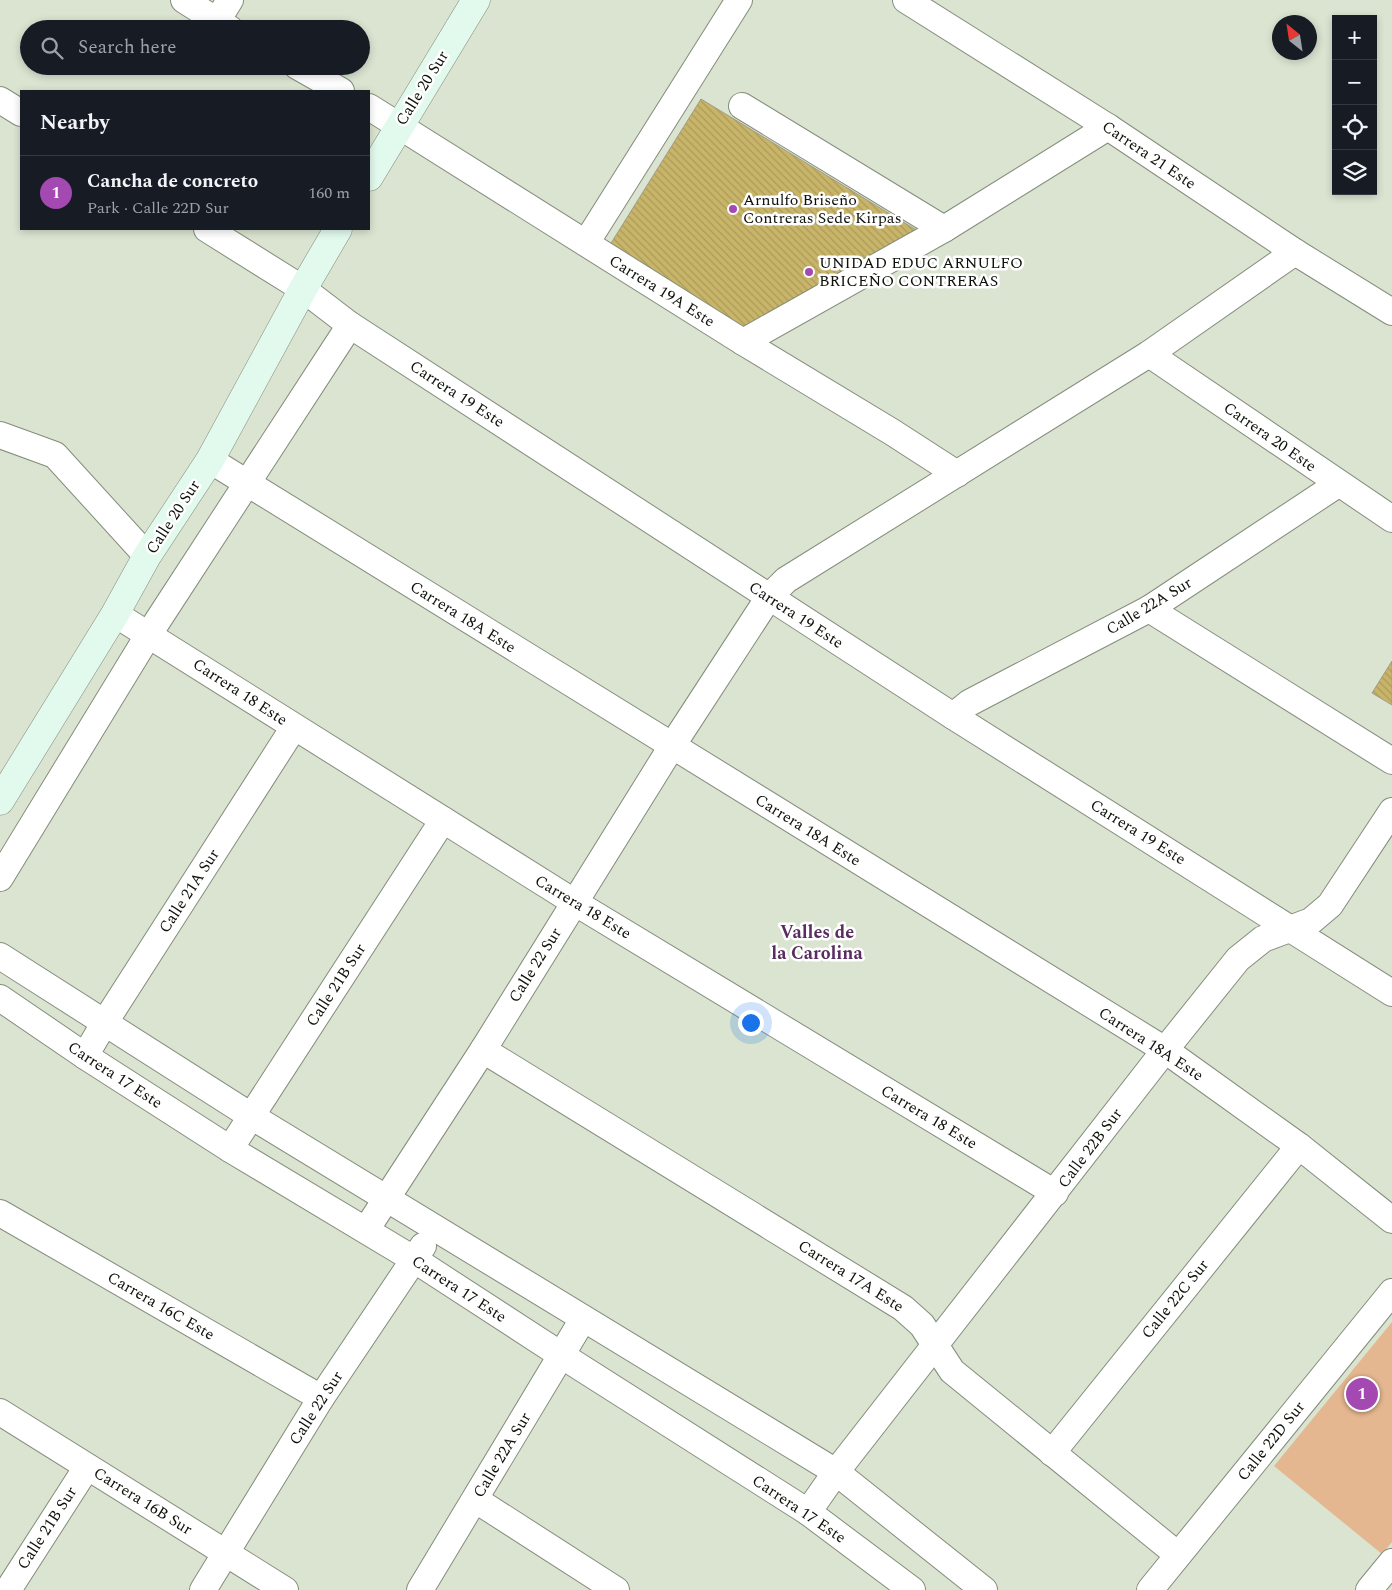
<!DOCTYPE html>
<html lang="en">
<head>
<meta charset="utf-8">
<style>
	:root { --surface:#171b24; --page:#20242c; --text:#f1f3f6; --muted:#9ea1a6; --line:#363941; --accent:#a448b2 }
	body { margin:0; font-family:Spectral,serif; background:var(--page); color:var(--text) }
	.controls { position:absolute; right:15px; top:15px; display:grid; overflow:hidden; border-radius:0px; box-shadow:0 2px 8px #0003 }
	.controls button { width:45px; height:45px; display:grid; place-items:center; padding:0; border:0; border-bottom:1px solid var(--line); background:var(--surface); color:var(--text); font:25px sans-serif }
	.compass { position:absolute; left:1272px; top:15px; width:45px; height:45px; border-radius:50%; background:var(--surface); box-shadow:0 2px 8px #0003; rotate:330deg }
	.you { position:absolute; left:750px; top:1022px; width:18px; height:18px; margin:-12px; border:4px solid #fff; border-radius:50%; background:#1a73e8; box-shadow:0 0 0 8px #1a73e833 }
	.badge { display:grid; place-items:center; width:32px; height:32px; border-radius:50%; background:var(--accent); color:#fff; font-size:16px; font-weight:700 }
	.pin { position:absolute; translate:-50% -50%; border:2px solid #fff; box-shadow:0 1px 5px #0006 }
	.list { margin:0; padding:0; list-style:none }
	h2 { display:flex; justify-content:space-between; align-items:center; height:65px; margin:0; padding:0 20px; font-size:21px }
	h2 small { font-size:16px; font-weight:400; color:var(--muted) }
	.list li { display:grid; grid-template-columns:32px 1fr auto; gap:15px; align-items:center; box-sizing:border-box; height:75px; padding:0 20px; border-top:1px solid var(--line) }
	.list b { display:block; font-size:19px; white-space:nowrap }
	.list p { margin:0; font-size:16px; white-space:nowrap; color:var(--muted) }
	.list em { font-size:16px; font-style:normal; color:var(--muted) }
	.icon { flex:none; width:28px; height:28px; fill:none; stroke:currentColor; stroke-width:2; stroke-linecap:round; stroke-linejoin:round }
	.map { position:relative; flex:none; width:1392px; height:1590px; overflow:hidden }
	.search { position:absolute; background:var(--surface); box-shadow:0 2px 8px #0003; left:20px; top:20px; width:350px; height:55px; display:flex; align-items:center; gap:12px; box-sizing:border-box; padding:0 18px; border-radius:28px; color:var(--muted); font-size:19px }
	.panel { position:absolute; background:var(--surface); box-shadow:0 2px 8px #0003; left:20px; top:90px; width:350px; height:140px; border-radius:0px }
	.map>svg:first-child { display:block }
</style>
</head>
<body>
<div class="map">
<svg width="1392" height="1590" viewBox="0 0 1392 1590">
	<defs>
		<pattern id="building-back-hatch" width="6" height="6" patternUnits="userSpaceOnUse" patternTransform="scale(1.25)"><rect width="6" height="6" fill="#c8b569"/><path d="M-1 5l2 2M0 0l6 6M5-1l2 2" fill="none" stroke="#ab9b5a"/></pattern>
	</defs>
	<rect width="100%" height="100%" fill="#dae4d1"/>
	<path fill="#e4b790" d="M1392 1322V1542L1382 1554 1274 1466Z"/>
	<g fill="url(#building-back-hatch)" stroke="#a19c88">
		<path d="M701 99 918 231 745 329 608 248Z"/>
		<path d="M1392 661V705L1372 693Z"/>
	</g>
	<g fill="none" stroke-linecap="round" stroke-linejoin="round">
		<g stroke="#848d7b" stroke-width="28">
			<g id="street">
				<path d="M184 0 230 29"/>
				<path d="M906 0 1108 127 1295 252 1392 312"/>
				<path d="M217 21 230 0"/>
				<path d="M297 66 341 91"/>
				<path d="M0 100 21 113"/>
				<path d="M742 106 944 229"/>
				<path d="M369 107 743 342 892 432 957 474"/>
				<path d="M207 229 303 289 350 325 953 716 1392 993"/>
				<path d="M586 243 739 0"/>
				<path d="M743 342 944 229 1108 127"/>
				<path d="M1149 354 1392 519"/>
				<path d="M0 435 55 455 147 556"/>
				<path d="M210 460 1165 1050 1299 1146 1392 1220"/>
				<path d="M1149 609 1392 761"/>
				<path d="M115 614 574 902 1055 1193"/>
				<path d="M953 716 969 703 1149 609 1338 484"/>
				<path d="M0 878 149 634 350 325"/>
				<path d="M0 956 251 1116 836 1472 984 1590"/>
				<path d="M0 998 85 1056 230 1149 415 1260 561 1355 808 1512 912 1590"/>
				<path d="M483 1050 903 1308 922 1325 952 1371 1178 1555"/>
				<path d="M85 1056 105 1022 294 727"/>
				<path d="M230 1149 443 820"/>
				<path d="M0 1213 321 1398"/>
				<path d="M366 1230 483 1050 672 746 769 597 786 580 1149 354 1295 252"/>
				<path d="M0 1412 285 1590"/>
				<path d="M1052 1453 1299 1146"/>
				<path d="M476 1500 616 1590"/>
				<path d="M808 1512 836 1472 1165 1050 1238 959 1263 939 1311 921 1330 905 1392 811"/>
				<path d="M8 1590 87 1467"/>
				<path d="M203 1590 321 1398 423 1246"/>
				<path d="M420 1590 583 1319"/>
				<path d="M1150 1590 1392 1292"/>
				<path d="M1369 1590 1392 1562"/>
			</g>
		</g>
		<g stroke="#848d7b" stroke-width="29">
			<g id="secondary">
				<path d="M369 177 476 0"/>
				<path d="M0 801 115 614 147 556 210 460 303 289 338 229"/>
			</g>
		</g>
		<use href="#street" stroke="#fff" stroke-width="26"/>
		<use href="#secondary" stroke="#e2f9ee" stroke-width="28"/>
	</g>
	<g fill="#a448b2" stroke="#fff" stroke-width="2">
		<circle cx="733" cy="209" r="5"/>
		<circle cx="809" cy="272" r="5"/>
	</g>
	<g text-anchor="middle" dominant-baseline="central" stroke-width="5" stroke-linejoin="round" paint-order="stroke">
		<g font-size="16" fill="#0e110a" stroke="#fff">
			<text transform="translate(422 88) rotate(-58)">Calle 20 Sur</text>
			<text transform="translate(1149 155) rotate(34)">Carrera 21 Este</text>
			<text transform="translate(662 291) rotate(32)">Carrera 19A Este</text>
			<text transform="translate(457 394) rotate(33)">Carrera 19 Este</text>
			<text transform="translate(1270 437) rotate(35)">Carrera 20 Este</text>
			<text transform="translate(173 517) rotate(-57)">Calle 20 Sur</text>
			<text transform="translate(1149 606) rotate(-31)">Calle 22A Sur</text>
			<text transform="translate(796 615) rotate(33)">Carrera 19 Este</text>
			<text transform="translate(463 617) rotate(32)">Carrera 18A Este</text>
			<text transform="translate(240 692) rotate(33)">Carrera 18 Este</text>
			<text transform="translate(808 830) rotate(32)">Carrera 18A Este</text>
			<text transform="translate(1138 832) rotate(32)">Carrera 19 Este</text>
			<text transform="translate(189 891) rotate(-57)">Calle 21A Sur</text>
			<text transform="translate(583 907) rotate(31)">Carrera 18 Este</text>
			<text transform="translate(535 965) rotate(-58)">Calle 22 Sur</text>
			<text transform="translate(336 985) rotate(-57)">Calle 21B Sur</text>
			<text transform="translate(1151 1044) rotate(33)">Carrera 18A Este</text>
			<text transform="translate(115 1075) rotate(33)">Carrera 17 Este</text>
			<text transform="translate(929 1117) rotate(31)">Carrera 18 Este</text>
			<text transform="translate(1090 1148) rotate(-53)">Calle 22B Sur</text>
			<text transform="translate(851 1276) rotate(32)">Carrera 17A Este</text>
			<text transform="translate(459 1289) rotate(33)">Carrera 17 Este</text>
			<text transform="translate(1175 1299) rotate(-51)">Calle 22C Sur</text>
			<text transform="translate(161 1306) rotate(30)">Carrera 16C Este</text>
			<text transform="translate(316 1408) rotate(-57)">Calle 22 Sur</text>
			<text transform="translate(1271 1441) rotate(-51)">Calle 22D Sur</text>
			<text transform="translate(502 1455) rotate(-59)">Calle 22A Sur</text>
			<text transform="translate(143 1501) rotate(32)">Carrera 16B Sur</text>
			<text transform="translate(799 1509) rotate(34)">Carrera 17 Este</text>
			<text transform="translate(47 1528) rotate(-57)">Calle 21B Sur</text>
		</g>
		<g font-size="16" fill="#0e110a" stroke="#fff" text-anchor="start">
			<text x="743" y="200">Arnulfo Briseño<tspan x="743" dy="18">Contreras Sede Kirpas</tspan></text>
			<text x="819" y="263">UNIDAD EDUC ARNULFO<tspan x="819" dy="18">BRICEÑO CONTRERAS</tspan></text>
		</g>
		<g font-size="18" font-weight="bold" fill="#5a2d60" stroke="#fff">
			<text x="817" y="932">Valles de<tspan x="817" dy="21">la Carolina</tspan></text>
		</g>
	</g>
</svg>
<div class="controls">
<button>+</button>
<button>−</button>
<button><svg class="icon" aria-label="locate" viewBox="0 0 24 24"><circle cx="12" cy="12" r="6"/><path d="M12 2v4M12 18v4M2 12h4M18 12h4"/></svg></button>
<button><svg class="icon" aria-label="layers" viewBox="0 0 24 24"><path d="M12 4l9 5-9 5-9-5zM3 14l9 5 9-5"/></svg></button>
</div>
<svg class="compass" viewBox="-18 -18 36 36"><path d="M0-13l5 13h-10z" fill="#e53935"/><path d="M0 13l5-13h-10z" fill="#9ea1a6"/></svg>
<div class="you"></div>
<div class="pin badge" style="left:1362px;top:1394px">1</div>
<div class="search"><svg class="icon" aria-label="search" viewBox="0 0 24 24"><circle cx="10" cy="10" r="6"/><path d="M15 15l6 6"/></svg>Search here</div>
<section class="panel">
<h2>Nearby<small></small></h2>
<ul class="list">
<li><span class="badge">1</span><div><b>Cancha de concreto</b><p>Park · Calle 22D Sur</p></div><em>160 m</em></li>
</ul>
</section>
</div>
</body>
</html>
